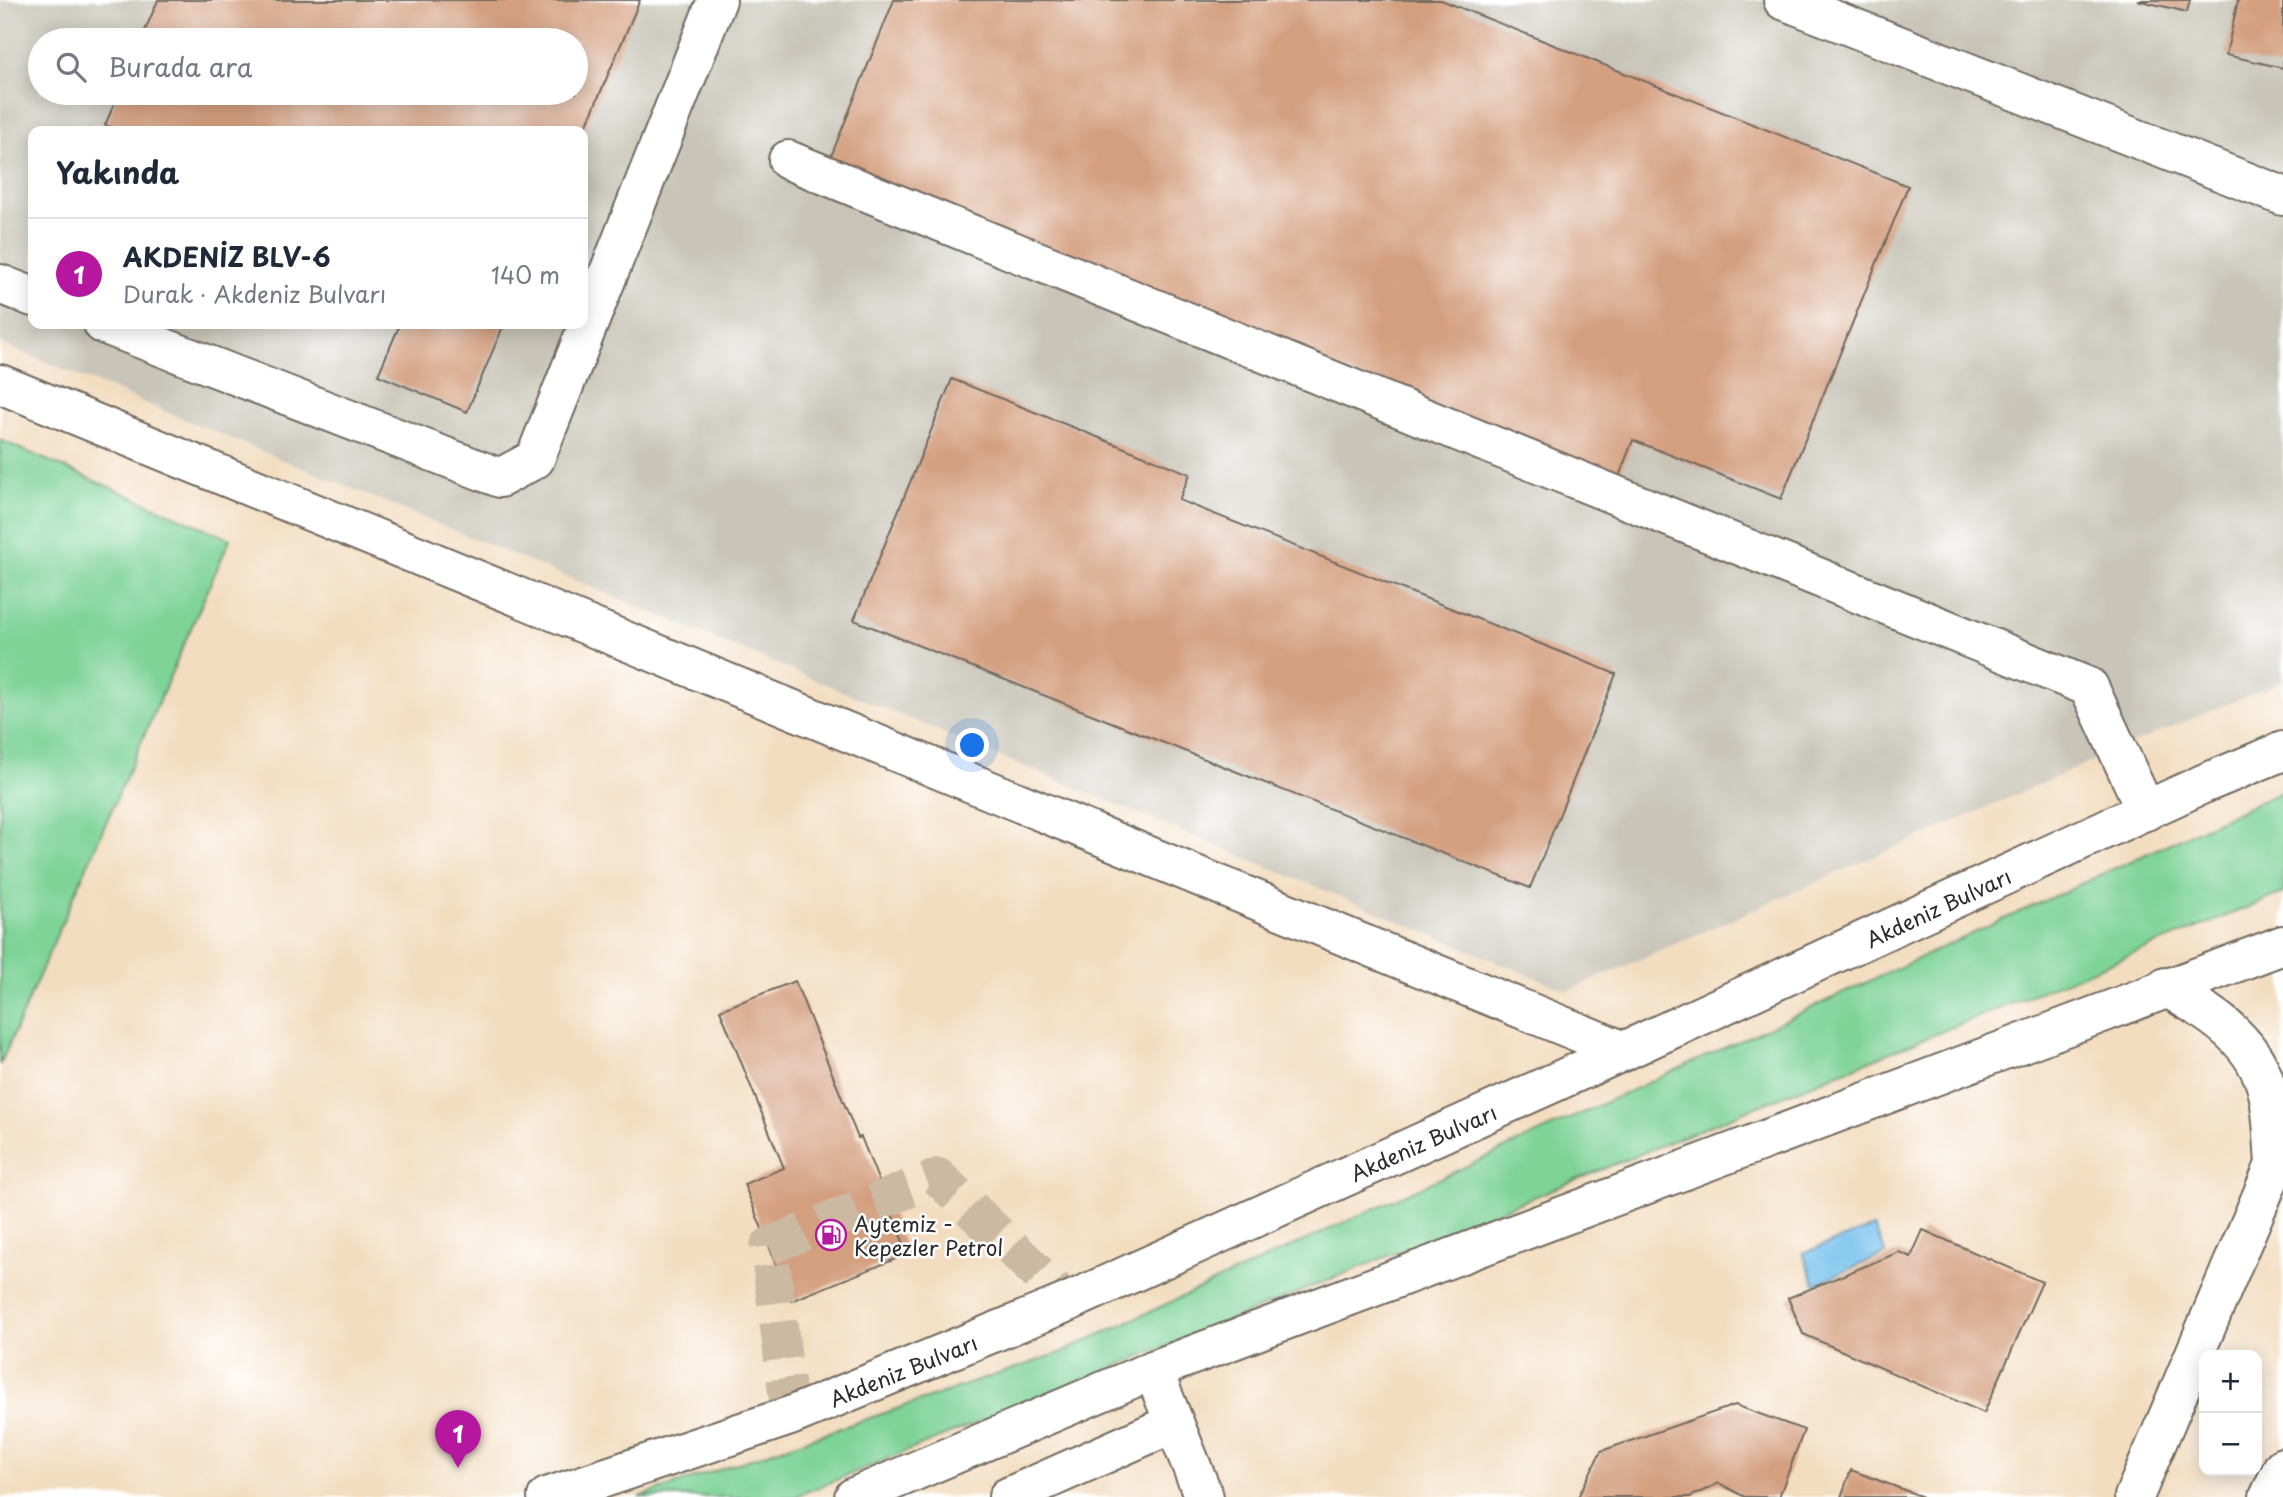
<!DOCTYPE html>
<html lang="tr">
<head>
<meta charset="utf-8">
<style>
	:root { --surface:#fff; --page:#f6f6f7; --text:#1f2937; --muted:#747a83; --line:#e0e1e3; --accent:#b5179e }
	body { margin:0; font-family:"Playpen Sans",sans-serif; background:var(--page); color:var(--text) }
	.controls { position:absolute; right:21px; bottom:21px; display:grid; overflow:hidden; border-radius:14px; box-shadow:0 4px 18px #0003 }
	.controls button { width:63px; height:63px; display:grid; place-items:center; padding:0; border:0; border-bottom:2px solid var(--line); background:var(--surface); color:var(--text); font:35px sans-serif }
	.you { position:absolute; left:973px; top:746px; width:24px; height:24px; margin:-18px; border:5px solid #fff; border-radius:50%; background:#1a73e8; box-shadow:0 0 0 10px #1a73e833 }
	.badge { display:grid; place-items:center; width:46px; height:46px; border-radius:50%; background:var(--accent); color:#fff; font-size:23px; font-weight:700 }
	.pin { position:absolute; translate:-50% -58px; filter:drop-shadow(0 2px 4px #0008) }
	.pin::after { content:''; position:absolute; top:37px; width:24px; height:21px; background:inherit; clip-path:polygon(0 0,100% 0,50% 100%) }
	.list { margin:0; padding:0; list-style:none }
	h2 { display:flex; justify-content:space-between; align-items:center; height:91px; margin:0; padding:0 28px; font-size:30px }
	h2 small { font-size:23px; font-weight:400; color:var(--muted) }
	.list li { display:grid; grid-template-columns:46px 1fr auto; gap:21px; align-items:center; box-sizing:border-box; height:112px; padding:0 28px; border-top:2px solid var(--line) }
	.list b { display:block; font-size:26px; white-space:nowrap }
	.list p { margin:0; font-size:23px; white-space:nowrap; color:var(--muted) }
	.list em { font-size:23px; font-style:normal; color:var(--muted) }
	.icon { flex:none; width:38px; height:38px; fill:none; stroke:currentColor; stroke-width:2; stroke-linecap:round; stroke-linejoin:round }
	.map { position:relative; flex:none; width:2283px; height:1497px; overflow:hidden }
	.search { position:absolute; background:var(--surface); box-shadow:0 4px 18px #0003; left:28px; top:28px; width:560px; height:77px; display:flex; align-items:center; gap:18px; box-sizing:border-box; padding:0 24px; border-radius:38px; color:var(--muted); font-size:26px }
	.panel { position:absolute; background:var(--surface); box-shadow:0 4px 18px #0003; left:28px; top:126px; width:560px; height:203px; border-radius:14px }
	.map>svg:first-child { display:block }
</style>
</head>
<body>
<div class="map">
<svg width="2283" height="1497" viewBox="0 0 2283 1497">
	<rect width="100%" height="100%" fill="#fff"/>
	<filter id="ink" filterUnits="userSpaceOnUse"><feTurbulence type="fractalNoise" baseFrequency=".0143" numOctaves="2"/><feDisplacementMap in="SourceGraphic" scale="14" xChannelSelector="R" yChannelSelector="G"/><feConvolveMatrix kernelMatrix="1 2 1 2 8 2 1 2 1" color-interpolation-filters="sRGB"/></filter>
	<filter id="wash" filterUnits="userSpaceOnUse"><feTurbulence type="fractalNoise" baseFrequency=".00686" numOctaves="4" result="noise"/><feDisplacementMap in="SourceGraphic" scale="28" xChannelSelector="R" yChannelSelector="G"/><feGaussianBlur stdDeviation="1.57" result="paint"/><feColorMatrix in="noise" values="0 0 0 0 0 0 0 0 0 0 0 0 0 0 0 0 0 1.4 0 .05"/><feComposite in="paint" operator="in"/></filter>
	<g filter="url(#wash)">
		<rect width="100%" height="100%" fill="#f3ddc0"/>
		<path fill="#c8c4b8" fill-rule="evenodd" d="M0 0H2283V681L2131 744 1568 991 0 343ZM40 40H576V93H40ZM33 131H583V324H33Z"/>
		<g fill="#7ed397" stroke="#547f61" stroke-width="2">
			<path d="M0 440 230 539 0 1065Z"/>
			<path d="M2283 791V893L794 1497H639L1060 1353Z"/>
		</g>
		<path fill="#72bfec" stroke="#4e758c" stroke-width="2" d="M1874 1227 1886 1254 1815 1284 1803 1253Z"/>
		<g id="blocks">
			<g fill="#d49f7f">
				<path d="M158 0H640L584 131H120L105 125 119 93H576V40H141Z"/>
				<path d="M894 0H1441L1908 186 1781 499 1633 440 1618 479 828 164Z"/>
				<path d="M2137 0H2190L2187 12Z"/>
				<path d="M2238 0H2283V68L2226 55Z"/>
				<path d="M400 324H504L467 412 378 375Z"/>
				<path d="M952 379 1190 474 1179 500 1616 674 1530 888 854 620Z"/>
				<path d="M795 981 858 1138 861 1137 908 1254 791 1301 744 1184 784 1168 720 1010Z"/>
				<path d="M1923 1230 2042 1282 1984 1413 1803 1334 1788 1298 1899 1252 1911 1257Z"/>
				<path d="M1735 1405 1804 1430 1779 1497H1745L1719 1483 1690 1497H1578L1601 1451Z"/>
				<path d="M1851 1470 1923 1497H1841Z"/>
			</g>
		</g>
	</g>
	<g filter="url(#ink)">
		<use href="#blocks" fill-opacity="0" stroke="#71695f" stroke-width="2"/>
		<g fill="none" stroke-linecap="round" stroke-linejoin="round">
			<path stroke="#cbb9a2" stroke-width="38" stroke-dasharray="38 19" stroke-linecap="butt" d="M790 1416 769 1246 938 1177 1068 1302"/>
			<g stroke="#71695f" stroke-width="42">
				<g id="minor">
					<path d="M1783 0 2283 196"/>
					<path d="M788 160 2089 687 2146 811"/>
					<path d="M0 284 33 297"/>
					<path d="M103 324 500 478 535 459 717 0"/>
					<path d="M0 384 1624 1051"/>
					<path d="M1153 1370 1204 1497"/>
					<path d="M1008 1497 1174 1423"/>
				</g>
			</g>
			<g stroke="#71695f" stroke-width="42">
				<g id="major">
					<path d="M2166 987C2210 1014 2255 1038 2268 1093 2273 1115 2273 1140 2275 1163"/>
					<path d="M547 1497 790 1416 1068 1302 1624 1051 2203 784 2283 751"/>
					<path d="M854 1497 1153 1370 2283 945"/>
					<path d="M2134 1497 2283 1146"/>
					<path d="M2269 1497 2283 1467"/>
				</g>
			</g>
			<use href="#minor" stroke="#fff" stroke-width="38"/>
			<use href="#major" stroke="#fff" stroke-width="38"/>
		</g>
	</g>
	<defs>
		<g id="fuel-ring" transform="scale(1.575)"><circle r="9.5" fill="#fff" stroke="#b5179e" stroke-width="1.5"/><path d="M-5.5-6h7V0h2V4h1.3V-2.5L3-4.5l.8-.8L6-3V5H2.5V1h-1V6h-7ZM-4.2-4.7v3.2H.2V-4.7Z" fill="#b5179e"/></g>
	</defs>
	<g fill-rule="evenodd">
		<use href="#fuel-ring" x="831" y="1235"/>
	</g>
	<g text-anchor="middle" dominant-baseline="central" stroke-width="5" stroke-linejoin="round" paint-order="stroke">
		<g font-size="21" fill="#2b2b2b" stroke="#fff">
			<text transform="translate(1938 907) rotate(-25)">Akdeniz Bulvarı</text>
			<text transform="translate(1423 1142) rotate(-24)">Akdeniz Bulvarı</text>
			<text transform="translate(903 1370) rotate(-22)">Akdeniz Bulvarı</text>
		</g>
		<g font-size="21" fill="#2b2b2b" stroke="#fff" text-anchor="start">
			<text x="854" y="1223">Aytemiz -<tspan x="854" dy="24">Kepezler Petrol</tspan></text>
		</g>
	</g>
</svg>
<div class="controls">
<button>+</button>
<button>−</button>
</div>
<div class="you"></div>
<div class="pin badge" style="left:458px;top:1468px">1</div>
<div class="search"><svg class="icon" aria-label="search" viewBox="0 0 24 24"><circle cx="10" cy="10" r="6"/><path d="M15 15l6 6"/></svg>Burada ara</div>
<section class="panel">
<h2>Yakında<small></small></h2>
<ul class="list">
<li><span class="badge">1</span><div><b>AKDENİZ BLV-6</b><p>Durak · Akdeniz Bulvarı</p></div><em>140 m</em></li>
</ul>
</section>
</div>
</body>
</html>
